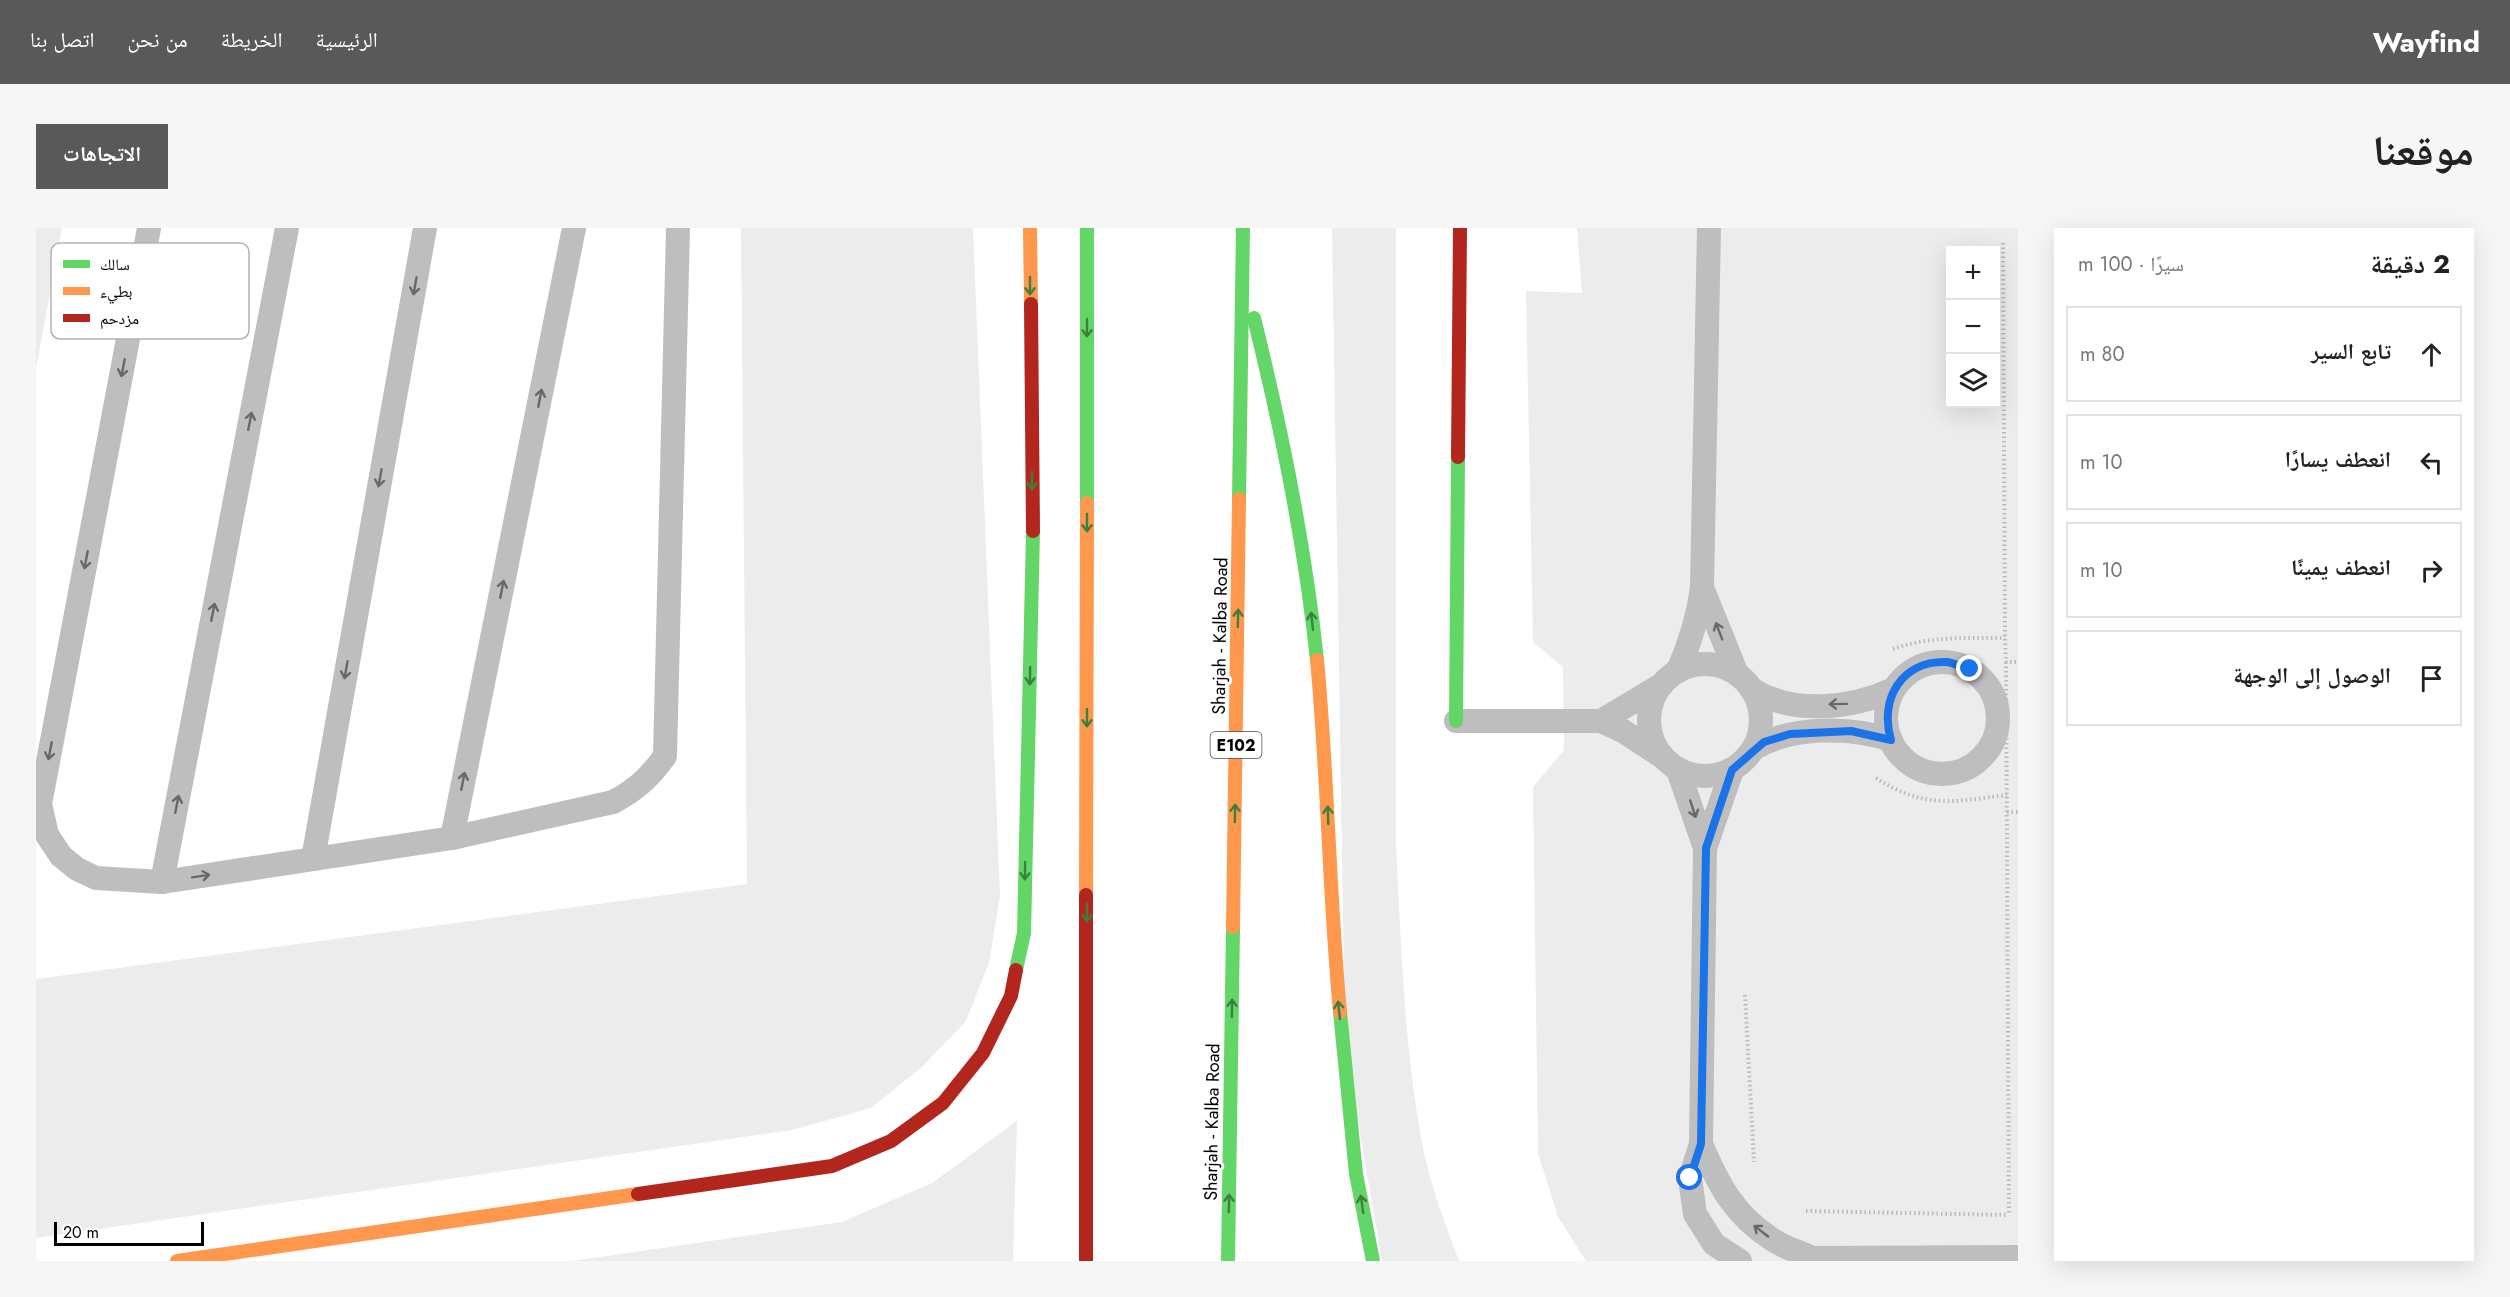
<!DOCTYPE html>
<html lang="ar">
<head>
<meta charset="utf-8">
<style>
	:root { --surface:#fff; --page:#f6f6f6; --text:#222; --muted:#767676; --line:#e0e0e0; --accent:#595959 }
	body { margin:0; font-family:Jost,"Noto Naskh Arabic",sans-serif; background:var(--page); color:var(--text); direction:rtl }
	.controls { position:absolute; right:18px; top:18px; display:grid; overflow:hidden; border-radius:0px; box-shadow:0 6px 24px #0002 }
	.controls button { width:54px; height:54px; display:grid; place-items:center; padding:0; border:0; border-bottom:2px solid var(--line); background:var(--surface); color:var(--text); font:30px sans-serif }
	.scale { position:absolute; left:18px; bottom:15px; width:150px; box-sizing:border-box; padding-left:6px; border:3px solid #000; border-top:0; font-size:16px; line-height:21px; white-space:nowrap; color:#000; -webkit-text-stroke:4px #fff; paint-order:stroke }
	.stop { position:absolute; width:18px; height:18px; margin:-14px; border:4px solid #1a73e8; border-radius:50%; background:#fff }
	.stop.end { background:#1a73e8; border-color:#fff; box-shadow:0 2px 6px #0008 }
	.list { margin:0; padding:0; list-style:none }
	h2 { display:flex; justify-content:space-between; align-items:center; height:78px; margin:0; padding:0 24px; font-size:26px }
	h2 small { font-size:20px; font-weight:400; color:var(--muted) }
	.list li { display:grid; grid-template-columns:39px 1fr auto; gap:18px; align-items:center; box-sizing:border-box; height:96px; margin:0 12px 12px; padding:0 12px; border:2px solid var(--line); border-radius:0px }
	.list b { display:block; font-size:22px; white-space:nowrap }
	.list em { font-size:20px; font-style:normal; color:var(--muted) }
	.icon { flex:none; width:33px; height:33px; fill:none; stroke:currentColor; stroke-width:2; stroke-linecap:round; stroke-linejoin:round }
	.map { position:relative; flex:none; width:1982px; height:1033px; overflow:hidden; direction:ltr; border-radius:0px }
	header { display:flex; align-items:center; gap:36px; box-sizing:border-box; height:84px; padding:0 30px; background:var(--accent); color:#fff }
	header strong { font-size:28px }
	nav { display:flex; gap:33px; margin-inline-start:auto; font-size:21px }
	.intro { display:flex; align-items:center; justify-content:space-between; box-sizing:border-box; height:144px; padding:0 36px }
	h1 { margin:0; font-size:42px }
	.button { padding:15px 27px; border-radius:0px; background:var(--accent); color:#fff; font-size:21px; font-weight:700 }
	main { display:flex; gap:36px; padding:0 36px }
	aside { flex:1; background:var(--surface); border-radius:0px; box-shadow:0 6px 24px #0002 }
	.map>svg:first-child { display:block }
</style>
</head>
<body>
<header>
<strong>Wayfind</strong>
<nav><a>الرئيسية</a><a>الخريطة</a><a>من نحن</a><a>اتصل بنا</a></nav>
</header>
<div class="intro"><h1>موقعنا</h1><a class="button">الاتجاهات</a></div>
<main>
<aside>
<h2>2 دقيقة<small>سيرًا · 100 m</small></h2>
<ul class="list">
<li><svg class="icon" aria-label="ahead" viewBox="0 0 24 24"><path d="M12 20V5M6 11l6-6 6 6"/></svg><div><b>تابع السير</b></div><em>80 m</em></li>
<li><svg class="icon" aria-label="left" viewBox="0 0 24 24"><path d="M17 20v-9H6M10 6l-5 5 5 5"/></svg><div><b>انعطف يسارًا</b></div><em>10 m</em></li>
<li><svg class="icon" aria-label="right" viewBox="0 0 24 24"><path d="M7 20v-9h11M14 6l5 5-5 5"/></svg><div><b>انعطف يمينًا</b></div><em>10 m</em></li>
<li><svg class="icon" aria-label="arrive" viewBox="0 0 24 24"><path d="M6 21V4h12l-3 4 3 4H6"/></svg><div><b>الوصول إلى الوجهة</b></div></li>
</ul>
</aside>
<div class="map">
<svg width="1982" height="1033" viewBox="0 0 1982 1033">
	<rect width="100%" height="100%" fill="#fff"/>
	<g fill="#ececec" fill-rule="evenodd">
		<path d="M0 0H26L0 141Z"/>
		<path d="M705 0H937L964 668 953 735 930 793 887 838 835 880 756 902 0 1010V751L711 656Z"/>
		<path d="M1296 0H1360V615C1365 718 1368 823 1388 925 1396 962 1410 998 1423 1033H1346L1309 818Z"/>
		<path d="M1541 0H1982V1033H1550L1522 989 1502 925 1497 559 1528 522 1527 439 1497 414 1490 63 1546 65ZM1914 22H1960V176H1914Z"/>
		<path d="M981 893 977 1033H536L806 994 896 955Z"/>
	</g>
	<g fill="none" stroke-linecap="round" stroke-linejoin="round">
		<g stroke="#b9b9b9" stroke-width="4" stroke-dasharray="1.5 3" stroke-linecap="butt">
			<path d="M1967 15 1969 410 1970 434H1982"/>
			<path d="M1857 421C1893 408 1932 410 1969 410"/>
			<path d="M1970 434 1973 987"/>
			<path d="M1840 550C1889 581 1916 574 1971 567"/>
			<path d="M1971 584H1982"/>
			<path d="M1709 767 1718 934"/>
			<path d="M1770 983 1972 987"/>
		</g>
		<g stroke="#bebebe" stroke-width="24">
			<path d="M113 0 4 576 11 607 25 628 41 641 60 650 126 654 416 610 577 574C600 562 614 549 629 528L642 0"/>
			<path d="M1667 362 1701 446"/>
			<circle cx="1906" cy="490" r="56"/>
			<circle cx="1669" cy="492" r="56"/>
			<path d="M1642 443C1654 415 1662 390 1666 360L1673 0"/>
			<path d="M1715 461C1757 487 1815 481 1858 461"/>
			<path d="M1420 493H1565L1587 503 1625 528"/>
			<path d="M1565 493 1625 457"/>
			<path d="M1717 521C1754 498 1814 498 1855 512"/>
			<path d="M1642 542 1669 620"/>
			<path d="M1696 542 1669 620 1665 916 1654 950 1659 986 1678 1016 1704 1033"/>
			<path d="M416 610 538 0"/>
			<path d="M277 631 389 0"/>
			<path d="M126 654 251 0"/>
			<path d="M1665 916C1683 958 1698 987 1737 1012 1749 1020 1764 1024 1776 1030"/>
			<path d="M1766 1033 1776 1030 1982 1029"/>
		</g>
		<g stroke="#63d668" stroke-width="14">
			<path d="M1218 90C1246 203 1269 317 1281 432"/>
			<path d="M1203 271 1207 0"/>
			<path d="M1051 275V0"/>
			<path d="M1420 493 1422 229"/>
			<path d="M980 742 988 705 997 303"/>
			<path d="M1304 784 1320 946 1337 1033"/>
			<path d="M1192 1033 1197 699"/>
		</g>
		<g stroke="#ff974d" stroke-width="14">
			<path d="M994 0 995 76"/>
			<path d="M1281 432C1292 549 1293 667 1304 784"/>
			<path d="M1050 667 1051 275"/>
			<path d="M1197 699 1203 271"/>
			<path d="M141 1033 602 966"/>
		</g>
		<g stroke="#b3261e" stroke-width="14">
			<path d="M995 76 997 303"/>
			<path d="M1422 229 1424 0"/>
			<path d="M602 966 796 938 855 913 907 875 947 825 975 768 980 742"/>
			<path d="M1050 1033V667"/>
		</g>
	</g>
	<defs><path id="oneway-shaft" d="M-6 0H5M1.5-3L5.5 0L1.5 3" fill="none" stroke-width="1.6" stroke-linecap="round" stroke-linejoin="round" transform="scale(1.5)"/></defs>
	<g stroke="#686868">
		<use href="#oneway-shaft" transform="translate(379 58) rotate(100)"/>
		<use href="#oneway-shaft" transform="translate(87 140) rotate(101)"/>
		<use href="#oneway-shaft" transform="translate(504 170) rotate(-79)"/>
		<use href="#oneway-shaft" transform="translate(214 193) rotate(-79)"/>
		<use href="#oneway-shaft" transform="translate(344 250) rotate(100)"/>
		<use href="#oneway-shaft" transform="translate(50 332) rotate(101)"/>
		<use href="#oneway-shaft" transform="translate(466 361) rotate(-79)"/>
		<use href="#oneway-shaft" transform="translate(177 384) rotate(-79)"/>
		<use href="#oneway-shaft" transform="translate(1683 403) rotate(-111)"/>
		<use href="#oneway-shaft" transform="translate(310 442) rotate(100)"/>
		<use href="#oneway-shaft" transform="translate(1802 476) rotate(179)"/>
		<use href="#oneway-shaft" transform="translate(14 523) rotate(101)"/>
		<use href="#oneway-shaft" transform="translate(427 553) rotate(-79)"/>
		<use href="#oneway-shaft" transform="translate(141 576) rotate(-79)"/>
		<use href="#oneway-shaft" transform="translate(1657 581) rotate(72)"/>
		<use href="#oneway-shaft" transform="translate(165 648) rotate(-9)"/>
		<use href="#oneway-shaft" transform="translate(1725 1003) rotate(-142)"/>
	</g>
	<g stroke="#3b803e">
		<use href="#oneway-shaft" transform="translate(994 58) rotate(90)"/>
		<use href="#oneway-shaft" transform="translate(1051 100) rotate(90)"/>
		<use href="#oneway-shaft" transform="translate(996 253) rotate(90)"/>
		<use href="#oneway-shaft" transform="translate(1051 295) rotate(90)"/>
		<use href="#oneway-shaft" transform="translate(1202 390) rotate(-89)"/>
		<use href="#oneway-shaft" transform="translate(1276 393) rotate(-96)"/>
		<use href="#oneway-shaft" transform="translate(994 448) rotate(91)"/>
		<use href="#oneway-shaft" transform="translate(1051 490) rotate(90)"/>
		<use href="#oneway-shaft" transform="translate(1199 585) rotate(-89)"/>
		<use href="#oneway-shaft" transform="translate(1292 587) rotate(-92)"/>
		<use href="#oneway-shaft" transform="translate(989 643) rotate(91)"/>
		<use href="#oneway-shaft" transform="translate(1051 685) rotate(90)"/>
		<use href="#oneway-shaft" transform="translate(1196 780) rotate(-89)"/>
		<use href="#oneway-shaft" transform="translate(1303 782) rotate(-96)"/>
		<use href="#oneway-shaft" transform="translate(1193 975) rotate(-89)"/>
		<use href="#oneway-shaft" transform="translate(1326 976) rotate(-98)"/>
	</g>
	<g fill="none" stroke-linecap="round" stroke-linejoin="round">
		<path stroke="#1a73e8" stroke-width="8" d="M1654 950 1665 916 1670 620 1696 542 1728 514 1754 506 1815 503 1855 512C1843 472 1865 432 1911 434 1918 435 1926 439 1934 441"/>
	</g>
	<g text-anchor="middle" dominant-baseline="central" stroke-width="6" stroke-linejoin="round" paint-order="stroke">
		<rect fill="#fff" stroke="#4c4c4c" stroke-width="1.5" x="1174.5" y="504" width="51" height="26" rx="4.5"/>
		<g font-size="16" font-weight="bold" fill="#000">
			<text x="1200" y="517">E102</text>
		</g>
		<g font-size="18" fill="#000" stroke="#fff">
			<text transform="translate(1184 408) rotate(-89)">Sharjah - Kalba Road</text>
			<text transform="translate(1176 894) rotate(-89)">Sharjah - Kalba Road</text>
		</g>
	</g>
	<rect x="15" y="15" width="198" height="96" rx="9" fill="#fff" stroke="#b2b2b2" stroke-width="1.5"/>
	<rect x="27" y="32" width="27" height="8" fill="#63d668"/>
	<rect x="27" y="59" width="27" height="8" fill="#ff974d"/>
	<rect x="27" y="86" width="27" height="8" fill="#b3261e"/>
	<g font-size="16" fill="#000">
		<text x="64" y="42">سالك</text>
		<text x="64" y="69">بطيء</text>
		<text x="64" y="96">مزدحم</text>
	</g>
</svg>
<div class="controls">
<button>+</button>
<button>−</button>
<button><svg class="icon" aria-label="layers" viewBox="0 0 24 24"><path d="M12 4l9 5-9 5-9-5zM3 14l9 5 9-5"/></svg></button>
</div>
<div class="scale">20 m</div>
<div class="stop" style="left:1654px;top:950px"></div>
<div class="stop end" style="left:1934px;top:441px"></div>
</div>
</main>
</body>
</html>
